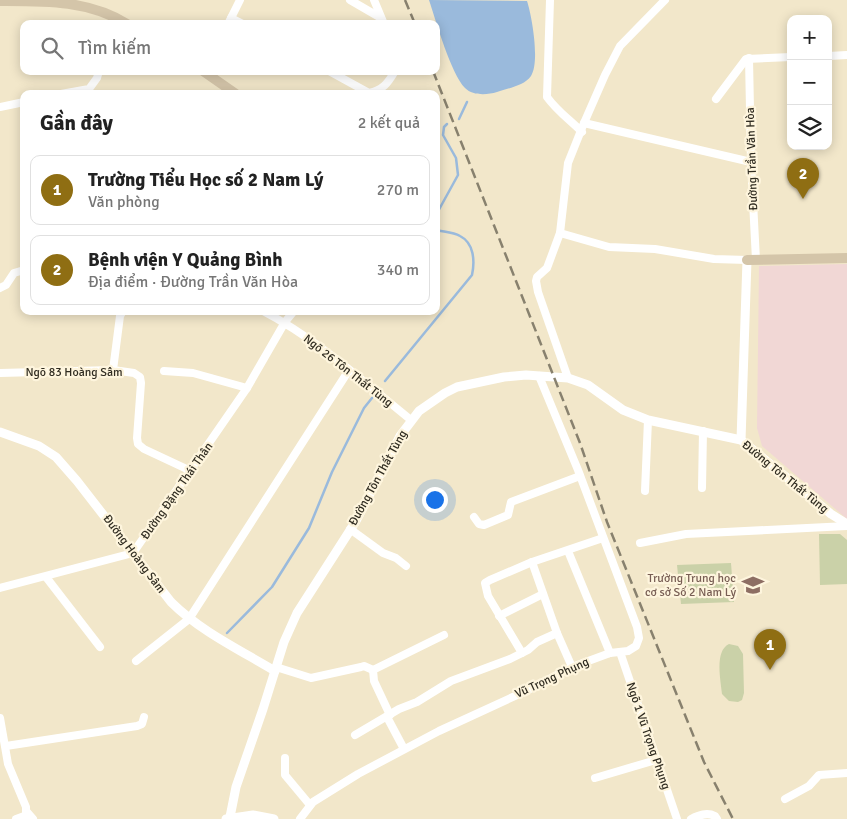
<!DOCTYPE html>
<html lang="vi">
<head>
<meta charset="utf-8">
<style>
	:root { --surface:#fff; --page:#f2f2f2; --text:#222; --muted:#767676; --line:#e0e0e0; --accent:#8f6e13 }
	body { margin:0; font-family:Signika,sans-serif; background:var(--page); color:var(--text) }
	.controls { position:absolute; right:15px; top:15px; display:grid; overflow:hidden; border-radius:10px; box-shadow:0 2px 12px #0003 }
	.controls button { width:45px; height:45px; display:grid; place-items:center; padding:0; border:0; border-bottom:1px solid var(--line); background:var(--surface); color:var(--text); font:25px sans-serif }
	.you { position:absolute; left:434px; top:499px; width:18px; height:18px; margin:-12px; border:4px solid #fff; border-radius:50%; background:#1a73e8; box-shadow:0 0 0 8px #1a73e833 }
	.badge { display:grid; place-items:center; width:32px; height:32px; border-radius:50%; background:var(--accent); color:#fff; font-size:16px; font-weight:700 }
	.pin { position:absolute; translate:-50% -41px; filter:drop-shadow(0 1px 2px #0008) }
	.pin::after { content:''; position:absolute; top:26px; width:18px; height:15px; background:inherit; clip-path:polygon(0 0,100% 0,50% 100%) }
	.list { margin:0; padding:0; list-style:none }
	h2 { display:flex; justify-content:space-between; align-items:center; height:65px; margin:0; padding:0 20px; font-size:21px }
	h2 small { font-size:16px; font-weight:400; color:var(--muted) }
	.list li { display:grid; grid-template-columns:32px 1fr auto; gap:15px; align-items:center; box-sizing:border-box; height:70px; margin:0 10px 10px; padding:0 10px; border:1px solid var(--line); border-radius:10px }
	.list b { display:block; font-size:19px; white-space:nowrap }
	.list p { margin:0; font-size:16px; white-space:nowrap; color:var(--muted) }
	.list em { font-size:16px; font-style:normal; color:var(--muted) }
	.icon { flex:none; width:28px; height:28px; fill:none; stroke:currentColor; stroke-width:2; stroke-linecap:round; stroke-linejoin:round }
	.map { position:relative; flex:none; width:847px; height:819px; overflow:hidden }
	.search { position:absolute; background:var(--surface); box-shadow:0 2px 12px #0003; left:20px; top:20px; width:420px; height:55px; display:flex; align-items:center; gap:12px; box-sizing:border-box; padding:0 18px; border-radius:10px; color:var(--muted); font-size:19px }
	.panel { position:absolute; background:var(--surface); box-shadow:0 2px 12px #0003; left:20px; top:90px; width:420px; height:225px; border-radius:10px }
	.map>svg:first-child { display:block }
</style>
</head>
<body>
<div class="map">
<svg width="847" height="819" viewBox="0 0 847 819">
	<rect width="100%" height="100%" fill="#f2e7ca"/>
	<path fill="#f1d7d5" d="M847 264V519L762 446 757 428 759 266Z"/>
	<g fill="#cad1a8">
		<path d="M819 534H840L847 540V584L820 585Z"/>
		<path d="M731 563 734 602 681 604 677 565Z"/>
		<path d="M729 644 738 646 743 654 744 693 742 700 738 702 729 701 722 694C721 681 714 651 729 644Z"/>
	</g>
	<path fill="#9abadc" d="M429 0 527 1C532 16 540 62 531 76 524 86 508 88 497 92 487 95 473 96 465 88 451 74 436 21 429 0Z"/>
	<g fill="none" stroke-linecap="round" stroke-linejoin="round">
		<g stroke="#9abadc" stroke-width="2.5">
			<path d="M459 119 467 102"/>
			<path d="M436 215 458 175 456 158 443 135 444 127 447 124"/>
			<path d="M385 381 472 275C475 261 474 243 460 236 453 232 444 232 436 230"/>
			<path d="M227 633 272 587 309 528 332 472 364 408 376 393"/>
		</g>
		<g stroke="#fff" stroke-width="8">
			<path d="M350 0 381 18"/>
			<path d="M374 0 384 24"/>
			<path d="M550 0 547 97C557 111 570 120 582 132"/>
			<path d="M231 18 243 24"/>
			<path d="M228 24 240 0"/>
			<path d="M828 56 847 55"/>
			<path d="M749 58 751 162 756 260"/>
			<path d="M329 71 369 93C383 90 388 83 395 71"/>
			<path d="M61 94 89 89 97 78 99 71"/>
			<path d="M716 99 746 59 791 57"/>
			<path d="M0 107 24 102"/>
			<path d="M584 123 751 162"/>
			<path d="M560 233 609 247 655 249 714 259 747 260"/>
			<path d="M0 288 6 285 14 273 24 270"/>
			<path d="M263 311C317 339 365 383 411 420"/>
			<path d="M113 370 120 316 123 311"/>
			<path d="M164 371 193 373 247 388"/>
			<path d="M0 373 113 370 134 373 140 377 141 383 137 438 138 444 144 449 191 471"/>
			<path d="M568 378 538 292 536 281 537 277 547 268 560 233 568 163 584 123 605 75 620 46 665 0"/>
			<path d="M702 488 703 431"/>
			<path d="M645 491 648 420"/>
			<path d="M474 517 479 524 484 525 508 515 511 502 580 476"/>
			<path d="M350 529 383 553 396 558 406 566"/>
			<path d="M640 543 686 534 847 526"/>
			<path d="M568 551 610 653"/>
			<path d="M532 562 557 633 572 667"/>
			<path d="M46 577 100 647"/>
			<path d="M0 588 133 553 247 388 285 322 294 311"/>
			<path d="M499 616 543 594"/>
			<path d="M620 652 677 819"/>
			<path d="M522 653 488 596 485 583 490 580 532 562 603 538"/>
			<path d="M136 661 189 619 349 370"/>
			<path d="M276 667 311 678 361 667 364 666 373 670"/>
			<path d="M390 715 374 681 373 670 444 635"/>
			<path d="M387 717 404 749"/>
			<path d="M0 718 8 764 26 807V811L33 819"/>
			<path d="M355 735 399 709 417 702 451 681 510 659 528 650 537 642 557 633"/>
			<path d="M6 746 137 726 142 724 144 717"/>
			<path d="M285 758V775L310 805"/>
			<path d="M595 778 656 760"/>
			<path d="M785 799 809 786 819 775 847 773"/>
			<path d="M16 819 27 815 26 811"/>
			<path d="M300 819 313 802 358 774 439 731 528 690 572 667 610 653 628 651 636 646 639 638 637 627 578 470 539 376"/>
			<path d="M691 819C699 815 707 812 715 816L717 819"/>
		</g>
		<g stroke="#fff" stroke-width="9">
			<path d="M0 432 39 446 56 457 77 481 171 602C200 631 240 650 275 671"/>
			<path d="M741 440 747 260"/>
			<path d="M230 817 236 787 263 709 284 642 297 613 356 521 400 436 419 411 445 393 457 387 504 377 526 375 568 378 588 385 623 410 648 420 741 440 831 514 847 524"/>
			<path d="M226 819 253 815 274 819"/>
		</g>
		<g stroke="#d4c5a9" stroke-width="10">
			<path d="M0 1C44 1 89 0 127 24"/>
			<path d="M203 71 236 94"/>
			<path d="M747 260 847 258"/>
		</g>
		<g stroke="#88816e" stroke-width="2.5" stroke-dasharray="10 5" stroke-linecap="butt">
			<path d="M405 0 415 24"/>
			<path d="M433 71 580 443 607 522 704 762 733 819"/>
		</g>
	</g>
	<defs>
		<g id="school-bare" transform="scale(1.725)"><path d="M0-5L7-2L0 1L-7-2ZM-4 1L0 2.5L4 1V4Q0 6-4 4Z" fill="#8d6e63" stroke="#fef5dd" stroke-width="2.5" paint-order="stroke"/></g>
	</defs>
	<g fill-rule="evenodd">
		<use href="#school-bare" x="753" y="585"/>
	</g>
	<g text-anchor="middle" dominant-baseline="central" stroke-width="4.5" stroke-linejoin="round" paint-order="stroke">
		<g font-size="12" fill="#302c21" stroke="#fef5dd">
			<text transform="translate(752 159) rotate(-92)">Đường Trần Văn Hòa</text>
			<text transform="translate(348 371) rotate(38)">Ngõ 26 Tôn Thất Tùng</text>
			<text x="74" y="372">Ngõ 83 Hoàng Sâm</text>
			<text transform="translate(785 477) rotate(39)">Đường Tôn Thất Tùng</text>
			<text transform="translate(378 478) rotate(-61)">Đường Tôn Thất Tùng</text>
			<text transform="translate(177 491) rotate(-55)">Đường Đặng Thái Thân</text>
			<text transform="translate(134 554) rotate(53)">Đường Hoàng Sâm</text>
			<text transform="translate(552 678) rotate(-25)">Vũ Trọng Phụng</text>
			<text transform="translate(648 736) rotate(71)">Ngõ 1 Vũ Trọng Phụng</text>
		</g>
		<g font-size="12" fill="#785e54" stroke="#fef5dd" text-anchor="end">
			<text x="736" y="578">Trường Trung học<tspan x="736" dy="14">cơ sở Số 2 Nam Lý</tspan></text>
		</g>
	</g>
</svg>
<div class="controls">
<button>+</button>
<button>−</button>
<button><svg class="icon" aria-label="layers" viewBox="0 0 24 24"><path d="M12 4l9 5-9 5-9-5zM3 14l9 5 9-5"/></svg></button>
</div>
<div class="you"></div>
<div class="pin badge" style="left:770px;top:670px">1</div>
<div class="pin badge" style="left:803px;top:199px">2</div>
<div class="search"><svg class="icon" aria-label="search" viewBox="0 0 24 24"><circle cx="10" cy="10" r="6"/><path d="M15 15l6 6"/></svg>Tìm kiếm</div>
<section class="panel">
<h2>Gần đây<small>2 kết quả</small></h2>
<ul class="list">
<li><span class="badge">1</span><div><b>Trường Tiểu Học số 2 Nam Lý</b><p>Văn phòng</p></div><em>270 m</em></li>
<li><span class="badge">2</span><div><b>Bệnh viện Y Quảng Bình</b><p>Địa điểm · Đường Trần Văn Hòa</p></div><em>340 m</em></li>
</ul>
</section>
</div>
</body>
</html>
